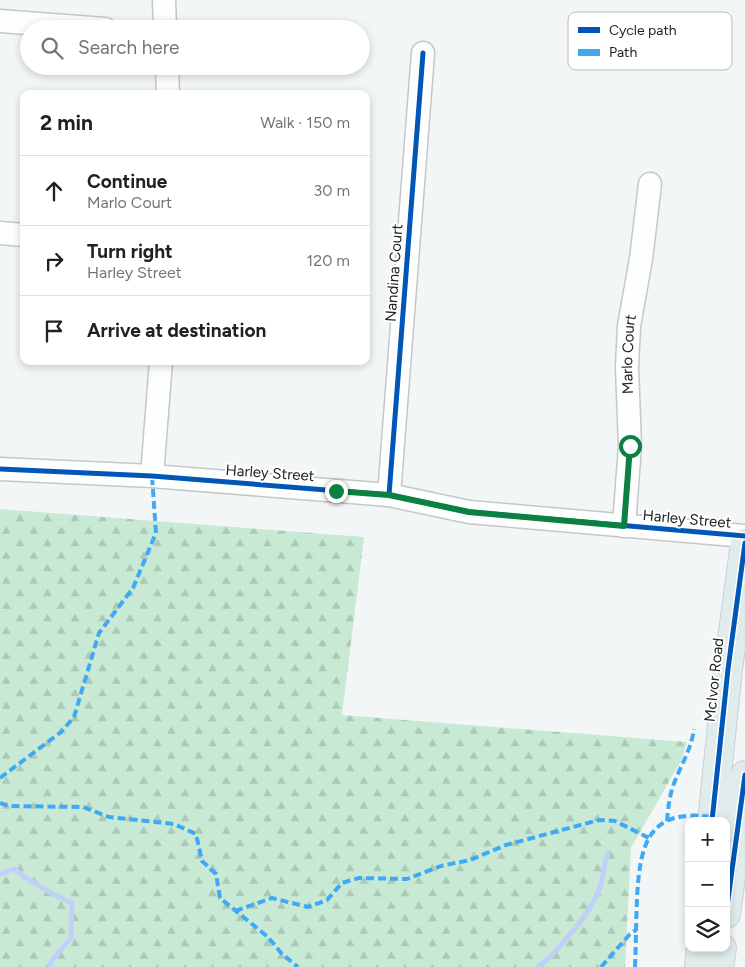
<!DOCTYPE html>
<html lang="en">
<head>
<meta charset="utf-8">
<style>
	:root { --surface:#fff; --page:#f2f2f2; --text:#202124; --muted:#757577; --line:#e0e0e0 }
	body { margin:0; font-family:Figtree,sans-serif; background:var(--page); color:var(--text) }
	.controls { position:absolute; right:15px; bottom:15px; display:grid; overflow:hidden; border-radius:10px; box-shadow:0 2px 8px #0003 }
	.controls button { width:45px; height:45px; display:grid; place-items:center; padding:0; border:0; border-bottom:1px solid var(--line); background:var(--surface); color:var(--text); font:25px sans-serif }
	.stop { position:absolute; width:15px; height:15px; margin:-11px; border:4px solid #0b8043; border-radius:50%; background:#fff }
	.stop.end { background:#0b8043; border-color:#fff; box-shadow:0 1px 5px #0008 }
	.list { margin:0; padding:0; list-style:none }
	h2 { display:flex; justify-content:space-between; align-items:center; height:65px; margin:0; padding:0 20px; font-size:21px }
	h2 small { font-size:16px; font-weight:400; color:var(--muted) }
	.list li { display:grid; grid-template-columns:32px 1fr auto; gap:15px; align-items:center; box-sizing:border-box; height:70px; padding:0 20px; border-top:1px solid var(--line) }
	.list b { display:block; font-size:19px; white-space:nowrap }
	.list p { margin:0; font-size:16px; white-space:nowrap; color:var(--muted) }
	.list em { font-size:16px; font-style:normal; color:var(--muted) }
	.icon { flex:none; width:28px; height:28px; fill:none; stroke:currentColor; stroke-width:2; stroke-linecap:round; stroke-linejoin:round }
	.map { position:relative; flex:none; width:745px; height:967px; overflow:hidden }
	.search { position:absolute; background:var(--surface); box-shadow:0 2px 8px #0003; left:20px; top:20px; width:350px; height:55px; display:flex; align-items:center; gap:12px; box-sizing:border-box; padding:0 18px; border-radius:28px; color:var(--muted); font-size:19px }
	.panel { position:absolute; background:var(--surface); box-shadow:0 2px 8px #0003; left:20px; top:90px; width:350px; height:275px; border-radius:10px }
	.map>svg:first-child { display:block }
</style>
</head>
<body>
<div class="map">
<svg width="745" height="967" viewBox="0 0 745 967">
	<defs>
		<pattern id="forest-firs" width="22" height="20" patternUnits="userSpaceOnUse" patternTransform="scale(1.25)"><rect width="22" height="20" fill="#c8ead4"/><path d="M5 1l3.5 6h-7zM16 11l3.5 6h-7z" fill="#acc8b6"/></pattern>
	</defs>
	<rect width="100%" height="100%" fill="#f3f6f7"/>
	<path fill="url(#forest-firs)" d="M0 509 364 537 342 715 687 742 682 759 631 848 625 967H0Z"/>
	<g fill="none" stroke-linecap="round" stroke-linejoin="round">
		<g stroke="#c1d0f8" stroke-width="5">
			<path d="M0 874 14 869C32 883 51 894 72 903L71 938 50 963V967"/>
			<path d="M538 967C558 951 590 914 599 890 603 878 604 864 608 852"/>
		</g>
		<g stroke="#c5c7c8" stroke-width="25">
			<g id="minor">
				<path d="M164 0 165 29"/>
				<path d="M0 21 105 29"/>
				<path d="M167 66 168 94"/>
				<path d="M0 233 24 235"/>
				<path d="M0 469 152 476 364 493 389 495 469 512 745 536"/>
				<path d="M152 476 161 361"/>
				<path d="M389 495 423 53"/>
				<path id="s1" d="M624 526 630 446 627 367 629 326 641 259 650 184"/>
			</g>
		</g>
		<g stroke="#ced0d0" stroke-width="30">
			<g id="major">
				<path d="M712 821 728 669 745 543"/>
				<path d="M726 914 745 775"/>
				<path d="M699 967 701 948"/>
				<path d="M719 967 722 948"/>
			</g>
		</g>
		<use href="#minor" stroke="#fdfefe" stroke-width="22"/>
		<use href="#major" stroke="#dfeceb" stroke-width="28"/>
		<g stroke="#3fa9f5" stroke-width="4" stroke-dasharray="8 4" stroke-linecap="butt">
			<path d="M0 778 61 732 74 717 99 633 133 588 156 533 152 476"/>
			<path d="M0 803 9 806 83 807 109 817 174 824 196 834 202 861 216 874 220 898 268 937 282 954 298 967"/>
			<path d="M667 821C668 810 669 800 672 789 679 768 691 751 694 729"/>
			<path d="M235 911 272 898 308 907 327 900 342 883 359 878 407 879 441 866 470 860 506 845 599 820 615 821 649 838"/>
			<path d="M601 967 630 934 636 930"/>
			<path d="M635 967C636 944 636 921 637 898 640 844 648 808 712 817"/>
		</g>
		<g stroke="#fff" stroke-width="8">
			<g id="cycleway">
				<path d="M0 469 152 476 364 493 389 495 469 512 745 536"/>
				<path d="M389 495 423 53"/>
				<path d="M712 821 728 669 745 543"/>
				<path d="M726 914 745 775"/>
			</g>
		</g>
		<use href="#cycleway" stroke="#0057b8" stroke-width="5"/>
	</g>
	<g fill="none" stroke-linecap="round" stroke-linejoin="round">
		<path stroke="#0b8043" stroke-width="6" d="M336 491 389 495 469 512 624 526 630 446"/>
	</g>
	<g text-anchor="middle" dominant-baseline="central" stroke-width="4" stroke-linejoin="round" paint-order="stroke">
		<g font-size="15" fill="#202323" stroke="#fff">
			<text transform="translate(394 273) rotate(-86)">Nandina Court</text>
			<text stroke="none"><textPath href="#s1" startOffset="172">Marlo Court</textPath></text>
			<text transform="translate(270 473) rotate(4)">Harley Street</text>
			<text transform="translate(687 519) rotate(5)">Harley Street</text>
			<text transform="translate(714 680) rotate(-84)">McIvor Road</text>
		</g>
	</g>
	<rect x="568" y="12" width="164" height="58" rx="8" fill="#fff" stroke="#bcbdbd" stroke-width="1"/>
	<rect x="578" y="27" width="22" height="6" fill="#0057b8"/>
	<rect x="578" y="49" width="22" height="7" fill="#3fa9f5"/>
	<g font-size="14" fill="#202323">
		<text x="609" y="35">Cycle path</text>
		<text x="609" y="57">Path</text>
	</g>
</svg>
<div class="controls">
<button>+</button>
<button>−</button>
<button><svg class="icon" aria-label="layers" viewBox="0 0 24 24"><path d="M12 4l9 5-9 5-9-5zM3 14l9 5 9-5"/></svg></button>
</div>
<div class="stop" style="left:630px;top:446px"></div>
<div class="stop end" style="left:336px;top:491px"></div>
<div class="search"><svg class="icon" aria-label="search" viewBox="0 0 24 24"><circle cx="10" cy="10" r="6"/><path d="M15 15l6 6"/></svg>Search here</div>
<section class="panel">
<h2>2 min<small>Walk · 150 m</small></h2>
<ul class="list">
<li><svg class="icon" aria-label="ahead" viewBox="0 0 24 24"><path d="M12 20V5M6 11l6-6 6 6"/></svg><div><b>Continue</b><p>Marlo Court</p></div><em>30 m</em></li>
<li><svg class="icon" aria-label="right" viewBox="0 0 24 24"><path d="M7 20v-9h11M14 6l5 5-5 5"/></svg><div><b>Turn right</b><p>Harley Street</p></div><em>120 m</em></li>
<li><svg class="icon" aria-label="arrive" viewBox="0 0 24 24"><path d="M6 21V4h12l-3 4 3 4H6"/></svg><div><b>Arrive at destination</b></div></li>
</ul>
</section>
</div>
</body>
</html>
